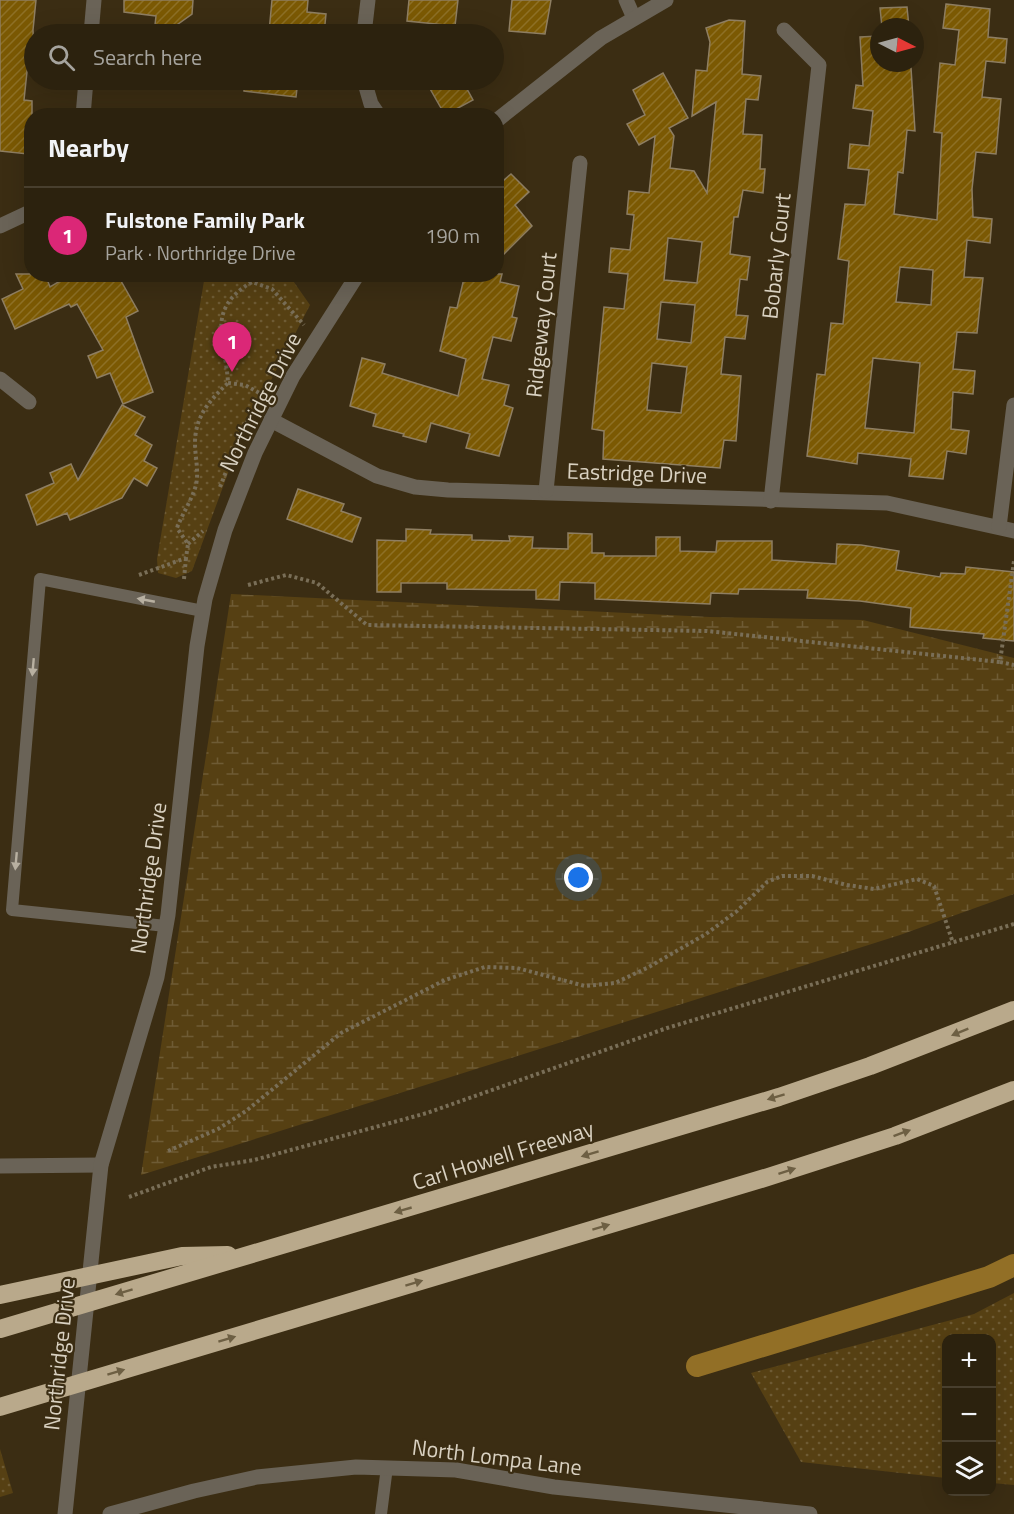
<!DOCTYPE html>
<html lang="en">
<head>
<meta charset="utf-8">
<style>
	:root { --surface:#2c220e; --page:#342a17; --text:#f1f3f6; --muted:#a6a49e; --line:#483f2e; --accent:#db2777 }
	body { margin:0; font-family:"Titillium Web",sans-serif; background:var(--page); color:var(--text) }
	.controls { position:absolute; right:18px; bottom:18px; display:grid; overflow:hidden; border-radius:12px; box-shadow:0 6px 24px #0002 }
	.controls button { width:54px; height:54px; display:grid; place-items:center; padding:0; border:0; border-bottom:2px solid var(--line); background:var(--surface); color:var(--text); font:30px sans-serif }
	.compass { position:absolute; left:870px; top:18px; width:54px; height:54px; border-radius:50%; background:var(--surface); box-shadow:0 6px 24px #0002; rotate:96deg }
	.you { position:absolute; left:579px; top:878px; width:21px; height:21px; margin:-15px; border:4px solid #fff; border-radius:50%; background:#1a73e8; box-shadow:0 0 0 9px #1a73e833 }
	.badge { display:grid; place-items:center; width:39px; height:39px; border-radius:50%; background:var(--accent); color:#fff; font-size:20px; font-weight:700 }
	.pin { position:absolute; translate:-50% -50px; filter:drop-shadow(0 2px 3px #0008) }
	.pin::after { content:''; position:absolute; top:32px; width:21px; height:18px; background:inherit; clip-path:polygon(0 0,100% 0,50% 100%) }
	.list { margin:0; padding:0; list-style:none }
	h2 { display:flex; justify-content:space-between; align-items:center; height:78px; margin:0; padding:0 24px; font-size:26px }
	h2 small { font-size:20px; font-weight:400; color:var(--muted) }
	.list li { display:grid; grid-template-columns:39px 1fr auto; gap:18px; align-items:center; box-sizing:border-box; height:96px; padding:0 24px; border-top:2px solid var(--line) }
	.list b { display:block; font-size:22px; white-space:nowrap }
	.list p { margin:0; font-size:20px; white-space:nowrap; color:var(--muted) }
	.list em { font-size:20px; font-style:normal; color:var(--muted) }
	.icon { flex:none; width:33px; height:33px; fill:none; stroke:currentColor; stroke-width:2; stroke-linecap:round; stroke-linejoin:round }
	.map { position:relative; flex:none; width:1014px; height:1514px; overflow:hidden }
	.search { position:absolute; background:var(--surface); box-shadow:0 6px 24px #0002; left:24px; top:24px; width:480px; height:66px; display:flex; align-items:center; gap:15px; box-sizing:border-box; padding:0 21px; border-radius:33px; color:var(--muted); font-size:22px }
	.panel { position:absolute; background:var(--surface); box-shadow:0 6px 24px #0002; left:24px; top:108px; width:480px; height:174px; border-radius:24px }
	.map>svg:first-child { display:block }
</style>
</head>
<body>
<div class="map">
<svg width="1014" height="1514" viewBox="0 0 1014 1514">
	<defs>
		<pattern id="grass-dots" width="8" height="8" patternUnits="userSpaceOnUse" patternTransform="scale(1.5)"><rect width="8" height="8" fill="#564013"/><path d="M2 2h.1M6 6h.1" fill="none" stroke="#6e5b34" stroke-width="1.8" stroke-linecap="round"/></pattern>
		<pattern id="wetland-marsh" width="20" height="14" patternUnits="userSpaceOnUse" patternTransform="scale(1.5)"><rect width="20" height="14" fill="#564013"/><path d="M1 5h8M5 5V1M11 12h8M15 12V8" fill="none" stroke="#6e5b34"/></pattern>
		<pattern id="building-hatch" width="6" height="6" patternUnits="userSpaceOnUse" patternTransform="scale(1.5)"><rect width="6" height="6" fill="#7b5903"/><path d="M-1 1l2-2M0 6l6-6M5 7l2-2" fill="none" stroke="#8d7026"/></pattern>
	</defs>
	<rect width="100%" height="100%" fill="#3b2d13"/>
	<g fill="url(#grass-dots)">
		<path d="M205 275H289L310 305 241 438 192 571 176 578 158 573 157 559Z"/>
		<path d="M1014 1293V1485L992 1483V1338H946V1478L801 1462 751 1373 974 1314Z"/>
		<path d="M0 1449 13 1493 0 1497Z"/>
	</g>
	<path fill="url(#wetland-marsh)" d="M231 594 710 617 863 620 1014 658V894L900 935 141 1175Z"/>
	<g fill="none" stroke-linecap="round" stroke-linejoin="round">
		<path stroke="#926f26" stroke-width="22" d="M697 1366 989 1277 1014 1265"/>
	</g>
	<g fill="url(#building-hatch)" stroke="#8e7e62" stroke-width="1.5" fill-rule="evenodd">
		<path d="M0 0H36L33 30 34 54 29 53 24 100 32 101V129L28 154 0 151Z"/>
		<path d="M124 0H193L192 14 164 34H154L156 16 124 12Z"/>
		<path d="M272 0H308L307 12 326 14 324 34 269 32Z"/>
		<path d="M409 0H458L455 26 407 21Z"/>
		<path d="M512 0H551L545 34 509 31Z"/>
		<path d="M946 4 990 9 988 37 1007 39 1005 63 986 61 982 97 1001 99 996 154 976 152 972 189 973 217 992 219 990 243 967 240 964 277 983 278 977 333 957 332 953 369 975 371 973 394 953 392 951 429 969 431 966 454 947 451 943 479 909 476 911 459 858 453 857 464 807 456 817 374 825 375 831 323 843 324 849 261 838 259 845 204 865 205 869 170 848 168 850 144 869 146 873 111 853 108 856 85 863 86 860 37 879 36V64L911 68 915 131 907 130 903 173 898 172 894 214 937 220 942 133 934 132 940 63 955 65 959 30 943 28ZM900 267 933 270 931 305 896 302ZM873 358 920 363 914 433 865 428Z"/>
		<path d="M907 7 909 27H882L880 8Z"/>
		<path d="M729 20 745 21 742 74 761 76 758 100 746 99 743 134 762 135 760 169H765L763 193 743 190 738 217H734L730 254 750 257 747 280 740 279 736 315 748 316 745 339 725 337 721 374 741 376 736 441 724 440 720 468 603 459 604 431 592 429 604 307 624 309 628 274 609 272 611 248 630 250 634 215 627 214 629 191 649 193 655 136 639 145 627 124 645 115 633 90 663 73 688 118 669 128 674 136 670 168 694 171 707 193 716 102 692 116 696 70 707 71 710 42 706 28ZM668 238 702 242 697 283 664 280ZM661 302 695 305 691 343 657 339ZM652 363 687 367 681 413 647 410Z"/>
		<path d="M244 80H298L296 97 244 91Z"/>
		<path d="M425 80H462L473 100 445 115Z"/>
		<path d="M511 174 529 192 515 205 532 226 496 262V187Z"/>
		<path d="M16 274H45L50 287 72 274H91L95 281 107 274H117L138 311 126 317 153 392 123 404 110 373 97 378 88 356 103 350 77 304 71 307 69 304 15 329 2 299 23 289Z"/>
		<path d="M465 274H502L500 282 519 286 512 317 517 318 511 341 493 337 482 379 509 385 504 405 513 408 499 456 466 448 470 434 431 423 426 442 403 436 404 434 373 426 376 414 350 406 362 358 385 364 382 373 458 396 466 359 440 351 450 307 457 308Z"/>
		<path d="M122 405 145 417 135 435 152 445 144 461 157 468 147 486 134 478 122 498 70 520 67 513 37 525 26 495 54 483 50 473 71 464 78 480Z"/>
		<path d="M298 489 344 504 341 511 361 518 352 542 287 519Z"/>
		<path d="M406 529 431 530 430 534 472 535V540L510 541 509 536 533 537 532 548 568 549V533L592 534V553H604V556H656V537H680V551L716 552 717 541H772V560L836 564 837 544 861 545 899 551 896 570 940 577 941 573 965 574 966 567 1014 572V641L983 638 984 634 910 627 911 608 860 601 807 598 808 590 739 589 738 594 711 593 710 604 595 599V583L560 582 559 600 536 599V590L447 589V583H401V592H377V540L406 541Z"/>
	</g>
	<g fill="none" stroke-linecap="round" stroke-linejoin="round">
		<g stroke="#796e57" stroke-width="4" stroke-dasharray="3 3" stroke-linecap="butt">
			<path d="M228 383 245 385 261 394 246 424"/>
			<path d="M220 487 237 444"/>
			<path d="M188 544 203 531"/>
			<path d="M139 575 186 558 188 544 177 528C182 514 192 500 196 485 199 471 195 457 195 443 195 416 210 400 228 383 226 340 204 310 252 282L272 289 304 325"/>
			<path d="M184 579 186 558"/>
			<path d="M248 585 286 575 317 583 367 625 707 631 1000 662 1014 561"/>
			<path d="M1000 662 1014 665"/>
			<path d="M168 1151 218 1129 246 1111 341 1033 445 980 485 967 517 968 585 986 615 983 649 967 706 934 737 911 767 882 782 876H812L847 885 874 889 917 879 934 886 953 943"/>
			<path d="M129 1197 211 1167 254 1160 427 1113 667 1028 1014 924"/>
		</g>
		<g stroke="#6a6357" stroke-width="12">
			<path d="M166 926 12 910 40 579 203 611"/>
			<path d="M381 1514 387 1467"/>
		</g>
		<g stroke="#6a6357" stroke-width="15">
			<path d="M626 0 634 18"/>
			<path d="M91 34 94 0"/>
			<path d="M364 34 368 0"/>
			<path d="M364 80 371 104 379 116"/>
			<path d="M83 116 86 80"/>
			<path d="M0 226 32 211"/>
			<path d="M0 379 29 402"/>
			<path d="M271 420 377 476 415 487 448 490 887 503 1014 531"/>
			<path d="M546 491 580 163"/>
			<path d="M771 501 819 65 784 30"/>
			<path d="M999 527 1014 405"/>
		</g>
		<g stroke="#6a6357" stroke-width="15">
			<path d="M496 121 601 38 666 0"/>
			<path d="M0 1166 101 1165"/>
			<path d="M65 1514 101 1165 157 977 168 915 197 646 205 599 225 530 255 453 293 376 358 274"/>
			<path d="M110 1514 194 1491 257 1477 356 1467 456 1470 554 1487 810 1514"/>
		</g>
		<g stroke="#b9a98b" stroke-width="18">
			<path d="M0 1295 182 1256 228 1255"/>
			<path d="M0 1329 779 1097 870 1066 1014 1010"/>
			<path d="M0 1407 768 1177 895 1136 1014 1090"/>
		</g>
	</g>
	<defs><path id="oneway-solid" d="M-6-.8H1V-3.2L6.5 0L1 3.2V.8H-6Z" transform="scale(1.5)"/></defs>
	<g fill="#b8b0a1">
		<use href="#oneway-solid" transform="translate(146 600) rotate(-169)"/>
		<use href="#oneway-solid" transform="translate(33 667) rotate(95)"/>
		<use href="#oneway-solid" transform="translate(16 861) rotate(95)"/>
	</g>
	<g fill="#6d5f43">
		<use href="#oneway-solid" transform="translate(960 1032) rotate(158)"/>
		<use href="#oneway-solid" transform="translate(776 1097) rotate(163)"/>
		<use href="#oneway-solid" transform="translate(902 1133) rotate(-20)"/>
		<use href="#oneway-solid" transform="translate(590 1154) rotate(163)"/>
		<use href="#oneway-solid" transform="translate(787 1171) rotate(-18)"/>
		<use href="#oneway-solid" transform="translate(403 1210) rotate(164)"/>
		<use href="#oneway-solid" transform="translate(601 1227) rotate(-17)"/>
		<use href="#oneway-solid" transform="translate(414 1283) rotate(-17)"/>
		<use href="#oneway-solid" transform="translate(124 1292) rotate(163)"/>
		<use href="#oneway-solid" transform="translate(227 1339) rotate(-17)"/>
		<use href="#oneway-solid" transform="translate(116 1372) rotate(-17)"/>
	</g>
	<g text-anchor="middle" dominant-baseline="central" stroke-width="4.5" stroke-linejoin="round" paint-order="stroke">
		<g font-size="22" fill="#d9d1c1" stroke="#3b2d13">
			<text transform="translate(776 256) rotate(-84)">Bobarly Court</text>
			<text transform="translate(541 325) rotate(-84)">Ridgeway Court</text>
			<text transform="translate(260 402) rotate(-63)">Northridge Drive</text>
			<text transform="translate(637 473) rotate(2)">Eastridge Drive</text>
			<text transform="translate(148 878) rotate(-82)">Northridge Drive</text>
			<text transform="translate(503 1155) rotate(-17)">Carl Howell Freeway</text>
			<text transform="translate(59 1354) rotate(-84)">Northridge Drive</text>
			<text transform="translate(497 1457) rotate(7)">North Lompa Lane</text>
		</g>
	</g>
</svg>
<div class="controls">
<button>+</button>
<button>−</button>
<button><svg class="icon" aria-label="layers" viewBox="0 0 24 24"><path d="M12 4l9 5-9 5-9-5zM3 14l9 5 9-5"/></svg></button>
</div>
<svg class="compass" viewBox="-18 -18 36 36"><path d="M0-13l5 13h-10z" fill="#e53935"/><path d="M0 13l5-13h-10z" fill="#a6a49e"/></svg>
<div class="you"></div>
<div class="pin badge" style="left:232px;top:372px">1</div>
<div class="search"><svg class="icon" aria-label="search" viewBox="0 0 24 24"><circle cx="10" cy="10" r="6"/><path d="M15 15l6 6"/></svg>Search here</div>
<section class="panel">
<h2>Nearby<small></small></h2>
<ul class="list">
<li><span class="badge">1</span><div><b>Fulstone Family Park</b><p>Park · Northridge Drive</p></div><em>190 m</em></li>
</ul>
</section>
</div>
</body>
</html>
